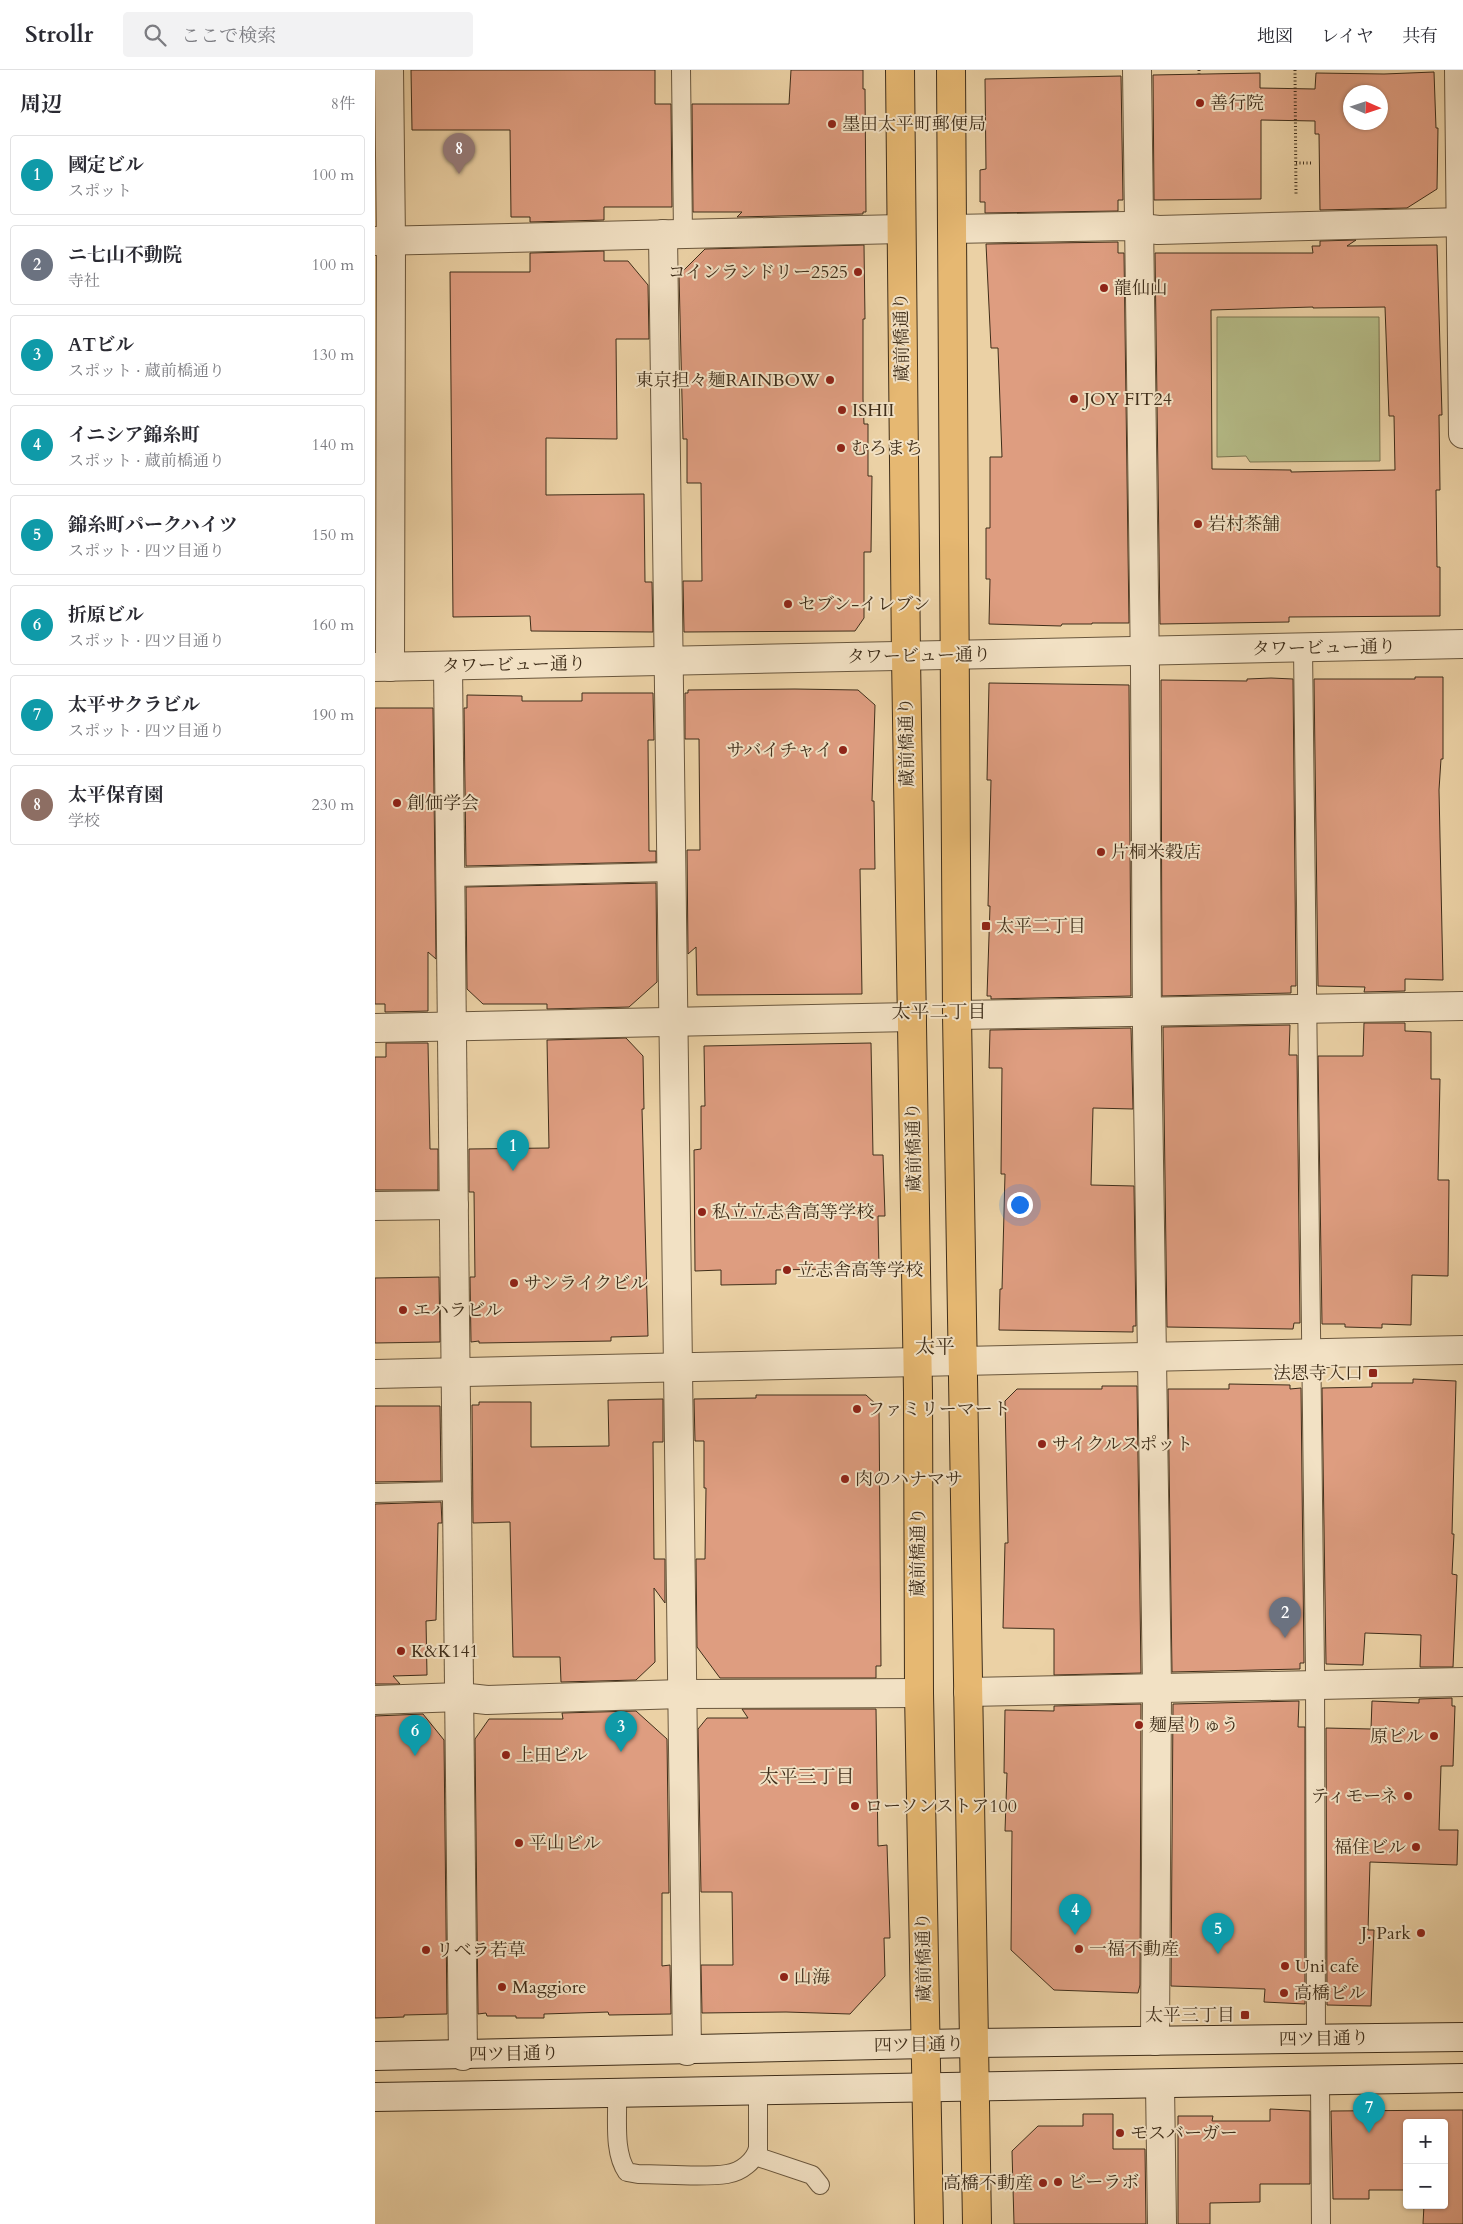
<!DOCTYPE html>
<html lang="ja">
<head>
<meta charset="utf-8">
<style>
	:root { --surface:#fff; --page:#f2f2f3; --text:#2b2b33; --muted:#7c7c81; --line:#e1e1e2; --accent:#8f2418 }
	body { margin:0; font-family:Cardo,"Noto Serif JP",serif; background:var(--page); color:var(--text) }
	.controls { position:absolute; right:15px; bottom:15px; display:grid; overflow:hidden; border-radius:5px; box-shadow:0 1px 4px #0004 }
	.controls button { width:45px; height:45px; display:grid; place-items:center; padding:0; border:0; border-bottom:1px solid var(--line); background:var(--surface); color:var(--text); font:25px sans-serif }
	.compass { position:absolute; left:968px; top:15px; width:45px; height:45px; border-radius:50%; background:var(--surface); box-shadow:0 1px 4px #0004; rotate:93deg }
	.you { position:absolute; left:644px; top:1134px; width:18px; height:18px; margin:-12px; border:4px solid #fff; border-radius:50%; background:#1a73e8; box-shadow:0 0 0 8px #1a73e833 }
	.badge { display:grid; place-items:center; width:32px; height:32px; border-radius:50%; background:var(--accent); color:#fff; font-size:16px; font-weight:700 }
	.pin { position:absolute; translate:-50% -41px; filter:drop-shadow(0 1px 2px #0008) }
	.pin::after { content:''; position:absolute; top:26px; width:18px; height:15px; background:inherit; clip-path:polygon(0 0,100% 0,50% 100%) }
	.list { margin:0; padding:0; list-style:none }
	h2 { display:flex; justify-content:space-between; align-items:center; height:65px; margin:0; padding:0 20px; font-size:21px }
	h2 small { font-size:16px; font-weight:400; color:var(--muted) }
	.list li { display:grid; grid-template-columns:32px 1fr auto; gap:15px; align-items:center; box-sizing:border-box; height:80px; margin:0 10px 10px; padding:0 10px; border:1px solid var(--line); border-radius:5px }
	.list b { display:block; font-size:19px; white-space:nowrap }
	.list p { margin:0; font-size:16px; white-space:nowrap; color:var(--muted) }
	.list em { font-size:16px; font-style:normal; color:var(--muted) }
	.icon { flex:none; width:28px; height:28px; fill:none; stroke:currentColor; stroke-width:2; stroke-linecap:round; stroke-linejoin:round }
	.map { position:relative; flex:none; width:1088px; height:2154px; overflow:hidden }
	header { display:flex; align-items:center; gap:30px; box-sizing:border-box; height:70px; padding:0 25px; background:var(--surface); border-bottom:1px solid var(--line) }
	header strong { font-size:24px }
	nav { display:flex; gap:28px; margin-inline-start:auto; font-size:18px }
	.search { width:350px; height:45px; background:var(--page); display:flex; align-items:center; gap:12px; box-sizing:border-box; padding:0 18px; border-radius:5px; color:var(--muted); font-size:19px }
	main { display:flex }
	aside { flex:1; background:var(--surface) }
	.map>svg:first-child { display:block }
</style>
</head>
<body>
<header>
<strong>Strollr</strong>
<div class="search"><svg class="icon" aria-label="search" viewBox="0 0 24 24"><circle cx="10" cy="10" r="6"/><path d="M15 15l6 6"/></svg>ここで検索</div>
<nav><a>地図</a><a>レイヤ</a><a>共有</a></nav>
</header>
<main>
<aside>
<h2>周辺<small>8件</small></h2>
<ul class="list">
<li><span class="badge" style="background:#0f9aa8">1</span><div><b>國定ビル</b><p>スポット</p></div><em>100 m</em></li>
<li><span class="badge" style="background:#6b7280">2</span><div><b>ニ七山不動院</b><p>寺社</p></div><em>100 m</em></li>
<li><span class="badge" style="background:#0f9aa8">3</span><div><b>ATビル</b><p>スポット · 蔵前橋通り</p></div><em>130 m</em></li>
<li><span class="badge" style="background:#0f9aa8">4</span><div><b>イニシア錦糸町</b><p>スポット · 蔵前橋通り</p></div><em>140 m</em></li>
<li><span class="badge" style="background:#0f9aa8">5</span><div><b>錦糸町パークハイツ</b><p>スポット · 四ツ目通り</p></div><em>150 m</em></li>
<li><span class="badge" style="background:#0f9aa8">6</span><div><b>折原ビル</b><p>スポット · 四ツ目通り</p></div><em>160 m</em></li>
<li><span class="badge" style="background:#0f9aa8">7</span><div><b>太平サクラビル</b><p>スポット · 四ツ目通り</p></div><em>190 m</em></li>
<li><span class="badge" style="background:#8d6e63">8</span><div><b>太平保育園</b><p>学校</p></div><em>230 m</em></li>
</ul>
</aside>
<div class="map">
<svg width="1088" height="2154" viewBox="0 0 1088 2154">
	<rect width="100%" height="100%" fill="#ebd1a5"/>
	<filter id="stains"><feTurbulence type="fractalNoise" baseFrequency=".004" numOctaves="4"/><feColorMatrix values="0 0 0 0 .2 0 0 0 0 .09 0 0 0 0 .02 0 0 0 .5 -.17"/></filter>
	<radialGradient id="worn" r=".72"><stop offset=".6" stop-color="#630" stop-opacity="0"/><stop offset="1" stop-color="#630" stop-opacity=".3"/></radialGradient>
	<path fill="#b5bc88" stroke="#7a7551" d="M842 247H1004L1005 391 875 392 871 386 842 387Z"/>
	<g fill="#de9d80" stroke="#3f2e1a" fill-rule="evenodd">
		<path d="M36 0H280V34H296L297 137H229V150L155 152V147H136L135 60H37Z"/>
		<path d="M416 0H488V19H490L491 142H488V144L362 147 367 142H318L317 34H414Z"/>
		<path d="M1059 2 1061 58H1063L1062 119 1032 138 945 140 944 64H940V51L886 50V129L779 130 778 5 885 3V18L940 19 941 3 1009 4ZM976 22H1006V52H976Z"/>
		<path d="M746 6 748 130H743V141L610 143V132H605V100L611 99 610 9Z"/>
		<path d="M981 170 972 176 1062 175 1067 345H1064L1065 420H1061L1062 497H1065V546L914 547V552L785 554 780 183H938L937 176H945V171ZM938 237V238L1010 237 1014 346H1019L1020 400 916 402V400L837 399 836 240Z"/>
		<path d="M743 172V183H749L754 553H717V554H687L686 556 614 554 615 509H611V458H615V387H627L623 278H616L611 174Z"/>
		<path d="M489 175 490 249H488V329L489 354H493V406H497L496 482H489V548L480 561 309 562 308 511H327L326 413H312V369H308L304 205 330 179Z"/>
		<path d="M229 181V191H253L273 215 274 269H241L242 369 171 368V425L269 424 270 512H277L278 562 156 561 155 546 78 547 75 202H155V183Z"/>
		<path d="M1040 607H1068V689H1066L1064 720 1068 910 1030 909V921L989 922 990 917 943 916 939 609H1040Z"/>
		<path d="M896 608 918 609 921 916H916V923L787 926 786 610 872 611V609Z"/>
		<path d="M614 613 754 615 756 926 616 929V926H612L615 836H613L616 710H612Z"/>
		<path d="M420 619 483 620 500 635 497 731H499L500 799H485L487 924 322 925 321 877 313 884 312 780H325L324 669H310V623H313V620Z"/>
		<path d="M207 623H278L279 670H273L274 781H281V792L91 796 89 638H92V625L147 626V631H207Z"/>
		<path d="M0 638H58L61 889 53 882V941L10 942V934H0Z"/>
		<path d="M281 813 282 912 254 937 172 939V934H108L92 919 91 817Z"/>
		<path d="M989 953H1030V961L1056 962V1009H1065L1063 1110H1074L1073 1206 1037 1205 1036 1255 1007 1254V1258L970 1257V1254H947L943 986H988Z"/>
		<path d="M915 955 914 985H922L925 1253H919L918 1259 792 1257 788 957Z"/>
		<path d="M756 958 758 1039 718 1038 716 1115 759 1116 761 1256H758V1262L624 1260 625 1219H627L630 1104H626L627 998H614L615 960Z"/>
		<path d="M251 968 268 986 269 1039H267L273 1266 236 1267V1271L104 1273V1271L96 1272 95 1207H100L99 1122H94V1079L174 1078 172 970Z"/>
		<path d="M11 973H53L55 1079H63V1120H0V987H11Z"/>
		<path d="M496 973 498 1085H508L510 1146H503L504 1198 401 1200V1214L346 1215V1200L320 1201 319 1080 326 1079V1036H330L329 976Z"/>
		<path d="M64 1207 65 1272 0 1273V1208Z"/>
		<path d="M1038 1309 1081 1311 1077 1464H1079L1077 1504 1082 1505 1078 1597H1045L1046 1565 990 1563 988 1595 951 1594 947 1318 997 1317V1313H1038Z"/>
		<path d="M854 1314 915 1315V1319L926 1318 929 1593H925V1599L797 1602 793 1319H854Z"/>
		<path d="M727 1316H762L766 1603 679 1605V1559L628 1558 630 1473H633L630 1331 642 1319H727Z"/>
		<path d="M381 1325H491L504 1337 506 1596H501V1608H345L322 1577 321 1489H330L331 1418H329V1371H320L319 1329 381 1328Z"/>
		<path d="M288 1329V1372H278L279 1489H290V1533L279 1518 280 1592 261 1610 186 1612 185 1587H138L135 1452 98 1453 97 1335H104V1332H156V1377L234 1376 233 1330Z"/>
		<path d="M0 1336H65L66 1411 0 1412Z"/>
		<path d="M66 1432 67 1453H63L61 1550 51 1551 52 1605 18 1606 25 1614H0V1434Z"/>
		<path d="M1077 1628V1636H1080L1078 1696H1066L1064 1760H1083L1082 1795 995 1792 993 1860H999L996 1936 952 1935 951 1658 996 1659 997 1631 1044 1633V1629Z"/>
		<path d="M924 1631 923 1657H930V1934L889 1932 890 1919 796 1916 798 1634Z"/>
		<path d="M766 1634 765 1915 763 1923 679 1920 636 1880 637 1761H630L632 1703H629L630 1640 679 1641V1636Z"/>
		<path d="M367 1639H501L503 1776 512 1775 515 1868H509L510 1906 475 1944 411 1942 327 1943 326 1895H358L357 1822H326L323 1659 332 1648H373Z"/>
		<path d="M261 1641 292 1669 294 1823H287V1896L295 1895 296 1944 234 1945 233 1942 169 1944V1948H141V1946H112L111 1943 103 1944 100 1669 114 1649H188L187 1643Z"/>
		<path d="M48 1644 69 1670 72 1944 29 1945V1947L0 1948V1646Z"/>
		<path d="M895 2039 935 2041V2114H885V2132L835 2133V2154H803V2046H838L837 2051H895Z"/>
		<path d="M1088 2040V2154H1048L1049 2135H1069V2053H1032V2120H994V2129H958L956 2041Z"/>
		<path d="M708 2044H738V2079H770L771 2154H639L637 2081 663 2056H708Z"/>
	</g>
	<g fill="none" stroke-linecap="round" stroke-linejoin="round">
		<g stroke="#6a573d" stroke-width="20">
			<g id="service">
				<path d="M306 0 308 164"/>
				<path d="M928 578 940 1601 941 1969"/>
				<path d="M76 807 296 802"/>
				<path d="M0 1423 82 1421"/>
				<path d="M945 2011 946 2154"/>
				<path d="M383 2021V2087L437 2105 445 2115"/>
				<path d="M242 2023C243 2048 238 2082 252 2102L263 2104C290 2104 327 2108 352 2104 366 2102 380 2091 383 2078"/>
			</g>
		</g>
		<g stroke="#6a573d" stroke-width="30">
			<g id="minor">
				<path d="M14 0 16 171 15 597"/>
				<path d="M762 0 770 601 772 959 782 1618 780 1971"/>
				<path d="M1084 0 1088 364"/>
				<path d="M577 159 752 156 783 160 1088 152"/>
				<path d="M288 164 312 1981"/>
				<path d="M0 171 526 159"/>
				<path d="M73 596 88 1986"/>
				<path d="M0 597 1088 574"/>
				<path d="M582 945 1088 936"/>
				<path d="M0 958 537 947"/>
				<path d="M0 1136 79 1135"/>
				<path d="M0 1304 1088 1280"/>
				<path d="M593 1622 1088 1612"/>
				<path d="M0 1630 85 1627 112 1630 307 1624 544 1623"/>
				<path d="M785 2015 787 2154"/>
			</g>
		</g>
		<g stroke="#3f2e1a" stroke-width="30">
			<g id="secondary">
				<path d="M0 1986 599 1973 1088 1967"/>
				<path d="M0 2027 1088 2008"/>
			</g>
		</g>
		<g stroke="#3f2e1a" stroke-width="30">
			<g id="primary">
				<path d="M525 0 531 587 543 1322 544 1623 554 2154"/>
				<path d="M576 0 582 945 602 2154"/>
			</g>
		</g>
		<g stroke="#3f2e1a" stroke-width="3" stroke-dasharray="1 2.5" stroke-linecap="butt">
			<path d="M824 0V4"/>
			<path d="M920 0 921 124"/>
			<path d="M921 93H937"/>
		</g>
		<use href="#service" stroke="#f2e1c4" stroke-width="18"/>
		<use href="#minor" stroke="#f2e1c4" stroke-width="28"/>
		<use href="#secondary" stroke="#f2e1c4" stroke-width="28"/>
		<use href="#primary" stroke="#e6b872" stroke-width="28"/>
	</g>
	<g fill="#8f2418" stroke="#f2e1c4" stroke-width="2">
		<circle cx="825" cy="33" r="5"/>
		<circle cx="457" cy="54" r="5"/>
		<circle cx="483" cy="202" r="5"/>
		<circle cx="729" cy="218" r="5"/>
		<circle cx="455" cy="310" r="5"/>
		<circle cx="699" cy="329" r="5"/>
		<circle cx="467" cy="340" r="5"/>
		<circle cx="466" cy="378" r="5"/>
		<circle cx="823" cy="454" r="5"/>
		<circle cx="413" cy="534" r="5"/>
		<circle cx="468" cy="680" r="5"/>
		<circle cx="22" cy="733" r="5"/>
		<circle cx="726" cy="782" r="5"/>
		<rect x="606" y="851" width="10" height="10" rx="2.5"/>
		<circle cx="327" cy="1142" r="5"/>
		<circle cx="412" cy="1200" r="5"/>
		<circle cx="139" cy="1213" r="5"/>
		<circle cx="28" cy="1240" r="5"/>
		<rect x="993" y="1298" width="10" height="10" rx="2.5"/>
		<circle cx="482" cy="1339" r="5"/>
		<circle cx="667" cy="1374" r="5"/>
		<circle cx="470" cy="1409" r="5"/>
		<circle cx="26" cy="1581" r="5"/>
		<circle cx="764" cy="1655" r="5"/>
		<circle cx="1059" cy="1666" r="5"/>
		<circle cx="131" cy="1685" r="5"/>
		<circle cx="1033" cy="1726" r="5"/>
		<circle cx="480" cy="1736" r="5"/>
		<circle cx="144" cy="1773" r="5"/>
		<circle cx="1041" cy="1777" r="5"/>
		<circle cx="1046" cy="1863" r="5"/>
		<circle cx="704" cy="1879" r="5"/>
		<circle cx="51" cy="1880" r="5"/>
		<circle cx="910" cy="1896" r="5"/>
		<circle cx="409" cy="1907" r="5"/>
		<circle cx="127" cy="1917" r="5"/>
		<circle cx="909" cy="1923" r="5"/>
		<rect x="865" y="1940" width="10" height="10" rx="2.5"/>
		<circle cx="745" cy="2063" r="5"/>
		<circle cx="683" cy="2112" r="5"/>
		<circle cx="668" cy="2113" r="5"/>
	</g>
	<g text-anchor="middle" dominant-baseline="central" stroke-width="4" stroke-linejoin="round" paint-order="stroke">
		<g font-size="18" fill="#3f2e1a" stroke="#f2e1c4" text-anchor="start">
			<text x="835" y="33">善行院</text>
			<text x="467" y="54">墨田太平町郵便局</text>
			<text x="473" y="202" text-anchor="end">コインランドリー2525</text>
			<text x="739" y="218">龍仙山</text>
			<text x="445" y="310" text-anchor="end">東京担々麺RAINBOW</text>
			<text x="709" y="329">JOY FIT24</text>
			<text x="477" y="340">ISHII</text>
			<text x="476" y="378">むろまち</text>
			<text x="833" y="454">岩村茶舗</text>
			<text x="423" y="534">セブン-イレブン</text>
			<text x="458" y="680" text-anchor="end">サバイチャイ</text>
			<text x="32" y="733">創価学会</text>
			<text x="736" y="782">片桐米穀店</text>
			<text x="621" y="856">太平二丁目</text>
			<text x="337" y="1142">私立立志舎高等学校</text>
			<text x="422" y="1200">立志舎高等学校</text>
			<text x="149" y="1213">サンライクビル</text>
			<text x="38" y="1240">エハラビル</text>
			<text x="988" y="1303" text-anchor="end">法恩寺入口</text>
			<text x="492" y="1339">ファミリーマート</text>
			<text x="677" y="1374">サイクルスポット</text>
			<text x="480" y="1409">肉のハナマサ</text>
			<text x="36" y="1581">K&amp;K141</text>
			<text x="774" y="1655">麺屋りゅう</text>
			<text x="1049" y="1666" text-anchor="end">原ビル</text>
			<text x="141" y="1685">上田ビル</text>
			<text x="1023" y="1726" text-anchor="end">ティモーネ</text>
			<text x="490" y="1736">ローソンストア100</text>
			<text x="154" y="1773">平山ビル</text>
			<text x="1031" y="1777" text-anchor="end">福住ビル</text>
			<text x="1036" y="1863" text-anchor="end">J. Park</text>
			<text x="714" y="1879">一福不動産</text>
			<text x="61" y="1880">リベラ若草</text>
			<text x="920" y="1896">Uni cafe</text>
			<text x="419" y="1907">山海</text>
			<text x="137" y="1917">Maggiore</text>
			<text x="919" y="1923">高橋ビル</text>
			<text x="860" y="1945" text-anchor="end">太平三丁目</text>
			<text x="755" y="2063">モスバーガー</text>
			<text x="693" y="2112">ビーラボ</text>
			<text x="658" y="2113" text-anchor="end">高橋不動産</text>
		</g>
		<g font-size="18" fill="#3f2e1a" stroke="#f2e1c4">
			<text transform="translate(527 267) rotate(-91)">蔵前橋通り</text>
			<text transform="translate(949 578) rotate(-1)">タワービュー通り</text>
			<text transform="translate(544 586) rotate(-1)">タワービュー通り</text>
			<text transform="translate(139 595) rotate(-1)">タワービュー通り</text>
			<text transform="translate(532 672) rotate(-91)">蔵前橋通り</text>
			<text transform="translate(539 1077) rotate(-91)">蔵前橋通り</text>
			<text transform="translate(543 1482) rotate(-90)">蔵前橋通り</text>
			<text transform="translate(549 1887) rotate(-91)">蔵前橋通り</text>
			<text transform="translate(949 1969) rotate(-1)">四ツ目通り</text>
			<text transform="translate(544 1975) rotate(-1)">四ツ目通り</text>
			<text transform="translate(139 1984) rotate(-1)">四ツ目通り</text>
		</g>
		<g font-size="19" fill="#3f2e1a" stroke="#f2e1c4">
			<text x="564" y="942">太平二丁目</text>
			<text x="432" y="1707">太平三丁目</text>
		</g>
		<g font-size="20" fill="#3f2e1a" stroke="#f2e1c4">
			<text x="560" y="1276">太平</text>
		</g>
	</g>
	<rect width="100%" height="100%" filter="url(#stains)"/>
	<rect width="100%" height="100%" fill="url(#worn)"/>
</svg>
<div class="controls">
<button>+</button>
<button>−</button>
</div>
<svg class="compass" viewBox="-18 -18 36 36"><path d="M0-13l5 13h-10z" fill="#e53935"/><path d="M0 13l5-13h-10z" fill="#7c7c81"/></svg>
<div class="you"></div>
<div class="pin badge" style="left:138px;top:1101px;background:#0f9aa8">1</div>
<div class="pin badge" style="left:910px;top:1568px;background:#6b7280">2</div>
<div class="pin badge" style="left:246px;top:1682px;background:#0f9aa8">3</div>
<div class="pin badge" style="left:700px;top:1865px;background:#0f9aa8">4</div>
<div class="pin badge" style="left:843px;top:1884px;background:#0f9aa8">5</div>
<div class="pin badge" style="left:40px;top:1686px;background:#0f9aa8">6</div>
<div class="pin badge" style="left:994px;top:2063px;background:#0f9aa8">7</div>
<div class="pin badge" style="left:84px;top:104px;background:#8d6e63">8</div>
</div>
</main>
</body>
</html>
